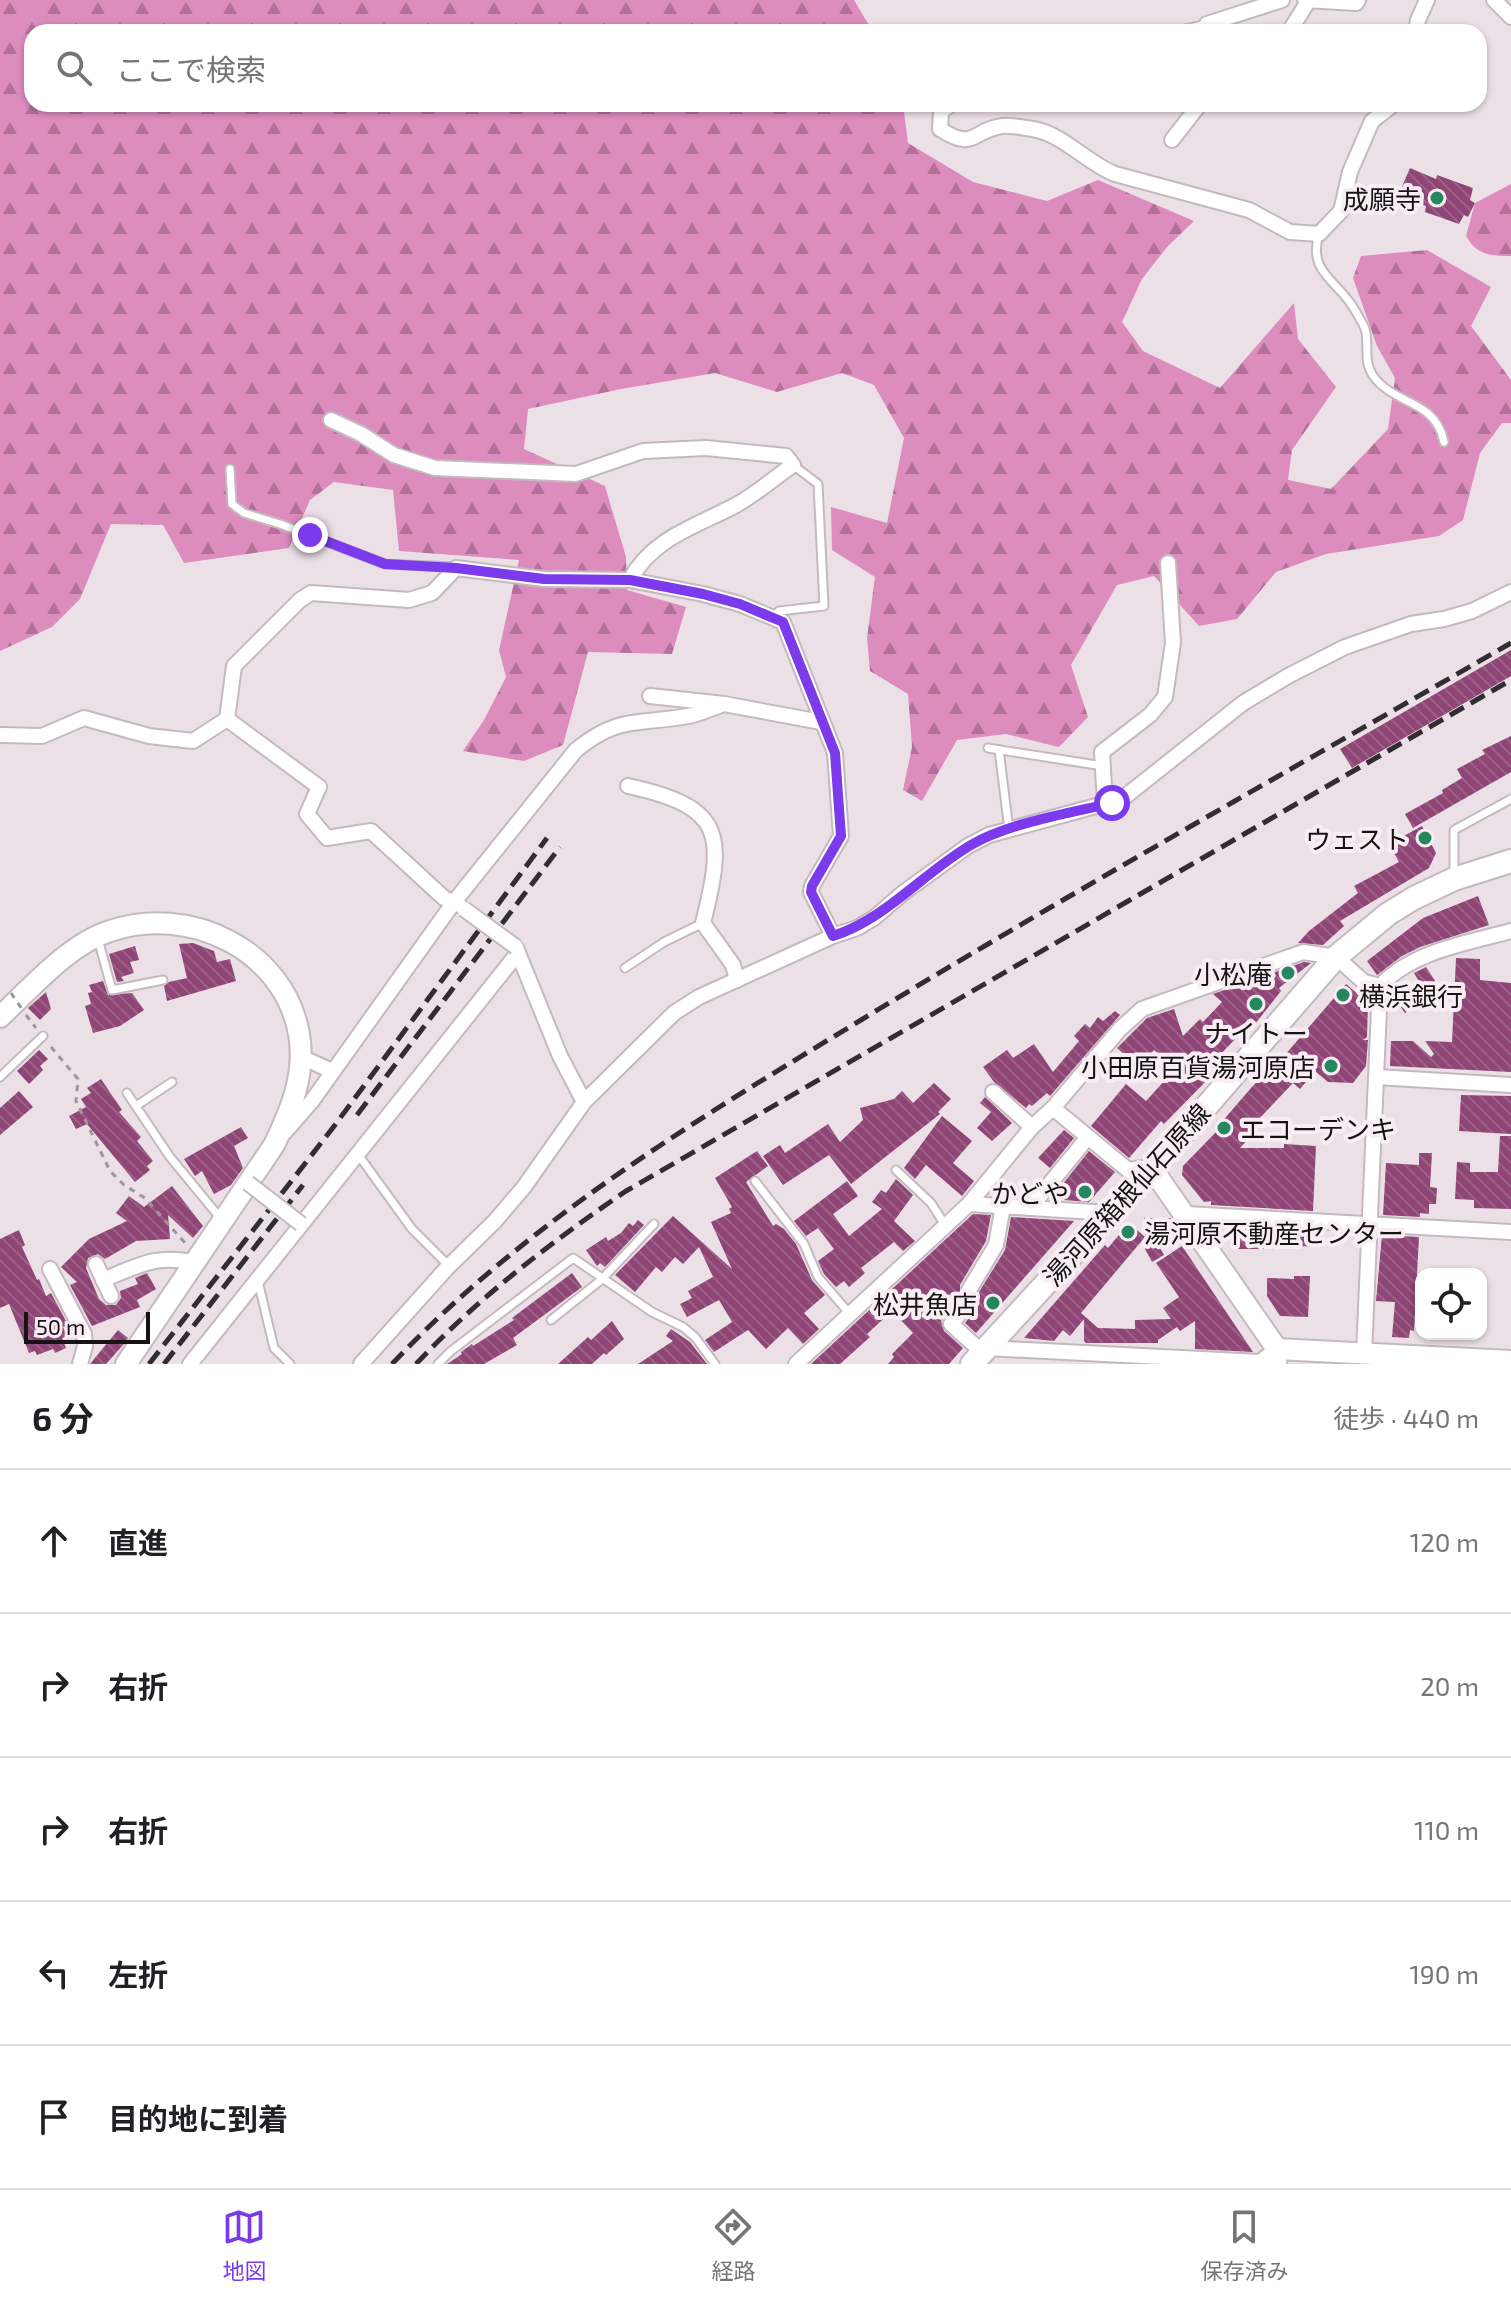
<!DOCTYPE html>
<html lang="ja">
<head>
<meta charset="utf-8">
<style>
	:root { --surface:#fff; --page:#f2f2f2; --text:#202124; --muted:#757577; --line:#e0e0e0; --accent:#7c3aed }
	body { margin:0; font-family:"Exo 2","Noto Sans JP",sans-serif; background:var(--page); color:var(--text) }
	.controls { position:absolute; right:24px; bottom:24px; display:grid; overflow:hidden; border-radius:16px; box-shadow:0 2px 6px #0004 }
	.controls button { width:72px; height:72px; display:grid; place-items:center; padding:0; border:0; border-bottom:2px solid var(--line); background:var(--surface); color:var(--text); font:40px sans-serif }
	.scale { position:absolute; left:24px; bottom:20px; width:126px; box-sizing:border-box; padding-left:8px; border:4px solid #171315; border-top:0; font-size:22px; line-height:28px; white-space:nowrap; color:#171315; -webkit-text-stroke:6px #f9edf4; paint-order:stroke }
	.stop { position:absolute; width:24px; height:24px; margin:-18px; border:6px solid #7c3aed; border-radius:50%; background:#fff }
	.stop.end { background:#7c3aed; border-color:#fff; box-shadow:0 2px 8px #0008 }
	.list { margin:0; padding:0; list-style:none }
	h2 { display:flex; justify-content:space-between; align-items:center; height:104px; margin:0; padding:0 32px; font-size:34px }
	h2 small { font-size:26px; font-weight:400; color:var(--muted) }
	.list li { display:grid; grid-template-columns:52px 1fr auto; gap:24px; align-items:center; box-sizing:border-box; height:144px; padding:0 32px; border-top:2px solid var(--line) }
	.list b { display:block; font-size:30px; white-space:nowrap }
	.list em { font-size:26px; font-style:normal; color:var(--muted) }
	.icon { flex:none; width:44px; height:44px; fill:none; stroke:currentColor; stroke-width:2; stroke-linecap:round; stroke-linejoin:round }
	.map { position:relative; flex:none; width:1511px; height:1364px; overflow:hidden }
	.search { position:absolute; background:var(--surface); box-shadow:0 2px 6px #0004; left:24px; right:24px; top:24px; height:88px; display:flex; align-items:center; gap:20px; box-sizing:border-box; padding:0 28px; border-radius:24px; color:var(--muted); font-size:30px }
	.sheet { height:824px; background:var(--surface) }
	nav { display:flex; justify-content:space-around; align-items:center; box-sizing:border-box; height:112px; border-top:2px solid var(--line); background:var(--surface); font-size:22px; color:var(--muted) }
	nav a { display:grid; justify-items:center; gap:4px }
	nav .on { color:var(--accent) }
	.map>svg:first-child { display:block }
</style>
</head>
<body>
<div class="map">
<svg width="1511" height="1364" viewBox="0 0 1511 1364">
	<defs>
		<pattern id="forest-firs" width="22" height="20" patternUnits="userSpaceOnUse" patternTransform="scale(2)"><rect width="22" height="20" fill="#dd8cbe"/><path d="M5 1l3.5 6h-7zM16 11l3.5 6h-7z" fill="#b27199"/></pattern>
		<pattern id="building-back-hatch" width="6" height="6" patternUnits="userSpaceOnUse" patternTransform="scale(2)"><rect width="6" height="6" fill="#8f4575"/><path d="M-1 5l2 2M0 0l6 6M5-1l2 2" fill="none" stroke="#9a6286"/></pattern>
	</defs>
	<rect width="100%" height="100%" fill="#ece0e7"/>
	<g fill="url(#forest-firs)">
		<path d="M0 0H854L873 32H32V104H903L908 143 973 182 1047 201 1098 180 1194 221 1167 247 1142 279 1122 322 1143 351 1220 388 1294 303 1298 339 1336 387 1292 450 1288 480 1331 489 1388 429 1395 378 1377 346 1353 278 1361 256 1427 250 1491 287 1471 326 1511 380V423H1502L1480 453 1463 520 1439 536 1326 554 1276 572 1237 619 1199 626 1154 576 1117 585 1071 665 1088 717 1059 747 1006 734 957 740 922 801 903 790 912 747 908 694 870 671 867 638 875 577 832 550 831 507 887 523 904 438 874 385 842 373 777 392 715 373 621 389 528 409 524 449 605 486 626 557 627 590 686 607 672 654 588 652 563 745 524 761 463 751 484 720 506 677 499 650 519 560 399 551 393 490 334 482 310 500 289 548 184 563 163 525 111 524 80 599 52 627 0 651Z"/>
		<path d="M1511 184V256C1490 256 1477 255 1466 236L1475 203Z"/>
	</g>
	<g fill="url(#building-back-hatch)">
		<path d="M1410 168 1436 179 1437 175 1473 188 1470 200 1475 203 1468 217 1464 215 1459 224 1425 212 1426 206 1398 196Z"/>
		<path d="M1511 650V676L1352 768 1340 749Z"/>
		<path d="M1511 736V772L1413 828 1405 814 1443 793 1442 790 1462 778 1457 769 1485 754 1482 750Z"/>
		<path d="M1422 826 1436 853 1429 868 1340 921 1344 926 1323 945 1298 943 1309 931 1358 893 1354 886 1399 862 1389 844Z"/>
		<path d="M1478 896 1489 925 1420 947 1402 956 1377 975 1367 961 1423 918Z"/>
		<path d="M193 943 214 951 217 962 230 959 236 981 167 1001 164 986 169 982 187 978 179 944Z"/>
		<path d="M135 946 139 960 130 962 134 973 121 977 124 981 117 982 109 954Z"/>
		<path d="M1456 958 1480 959V980L1511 983V1072L1390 1066 1391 1041H1413L1431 1057 1434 1054 1425 1041 1452 1042Z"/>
		<path d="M1304 962 1311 963 1279 988 1281 991 1251 1029 1248 1026 1206 1069 1212 1075 1164 1124 1161 1121 1129 1158 1091 1126 1126 1084 1146 1101 1176 1068 1154 1050 1139 1067 1117 1048 1147 1018 1174 1009 1183 1036 1200 1019 1203 1022 1222 1002 1213 994Z"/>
		<path d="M1426 967 1441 990 1405 1013 1395 999 1420 983 1414 973Z"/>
		<path d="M103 981 108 995 132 993 144 1010 120 1026 93 1033 85 1006 91 1004 88 993 92 992 89 985Z"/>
		<path d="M1346 984 1368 1003 1367 1037 1363 1040H1368L1366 1066 1353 1083 1328 1082 1315 1071 1300 1089 1293 1083 1257 1121 1261 1125 1240 1148H1284V1144L1316 1146 1313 1211 1211 1205V1201L1204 1202 1182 1175 1183 1166 1216 1132 1226 1117 1251 1088 1270 1068 1272 1070Z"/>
		<path d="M46 992 51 1009 40 1020 28 1008Z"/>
		<path d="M1115 1011 1120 1015 1050 1096 1047 1093 1032 1106 1029 1104 1026 1108 994 1082 983 1067 1007 1050 1013 1058 1034 1044 1053 1072 1079 1041 1074 1036 1085 1024 1090 1028 1098 1017 1103 1021Z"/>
		<path d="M39 1050 48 1059 40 1066 43 1070 29 1084 17 1071Z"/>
		<path d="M101 1079 122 1110 119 1112 141 1137 137 1141 153 1161 147 1166 150 1170 135 1182 87 1124 76 1129 69 1116 86 1107 81 1099 91 1093 87 1088Z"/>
		<path d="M934 1083 951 1099 938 1112 940 1114 851 1184 829 1155 783 1185 763 1156 780 1145 785 1153 828 1124 840 1142 863 1120 860 1108 894 1099 902 1091 913 1103Z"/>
		<path d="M19 1091 33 1107 0 1135V1108Z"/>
		<path d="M1461 1095 1511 1096V1134L1459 1131Z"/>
		<path d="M985 1097 1012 1123 992 1141 977 1128 991 1112 980 1103Z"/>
		<path d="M942 1116 972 1141 953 1163 974 1181 962 1196 926 1165 915 1179 904 1168Z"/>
		<path d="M241 1127 248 1138 234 1146 243 1168 231 1185 214 1194 202 1171 195 1176 184 1159Z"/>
		<path d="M1064 1130 1074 1138 1050 1168 1038 1158Z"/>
		<path d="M1500 1136H1511V1209L1474 1208V1200L1455 1199 1457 1162 1470 1163V1172H1498Z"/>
		<path d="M757 1151 768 1166 746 1182 773 1226 776 1224 784 1229 796 1244 812 1280 825 1295 804 1313 819 1329 803 1344 788 1328 766 1349 748 1330 714 1352 705 1340 732 1322 719 1300 687 1317 680 1304 692 1298 688 1291 713 1277 699 1247 683 1264 675 1257 662 1272 656 1267 635 1292 615 1275 673 1216 732 1269 711 1222 731 1213 729 1209 732 1207 715 1178Z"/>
		<path d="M1089 1151 1115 1172 1089 1202 1064 1200 1070 1192 1062 1185Z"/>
		<path d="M1419 1153H1432L1430 1187 1437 1188 1436 1204H1429V1214L1420 1213V1217L1383 1215 1386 1163 1419 1165Z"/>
		<path d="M896 1179 913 1195 894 1221 915 1241 903 1251 894 1242 861 1268 865 1273 849 1287 844 1281 836 1287 824 1274 818 1261 834 1249 818 1228 806 1236 794 1221 847 1181 858 1196 833 1214 849 1236 882 1209 872 1202 881 1190 886 1193Z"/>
		<path d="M172 1186 203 1226 193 1238 168 1215 170 1239 136 1241 105 1259 98 1254 88 1258 86 1268 99 1299 106 1305H116L121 1298 120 1291 138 1284 135 1278 147 1273 156 1289 137 1300 140 1307 92 1326 70 1285 77 1282 61 1267 89 1239 127 1221 116 1213 129 1196 144 1207Z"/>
		<path d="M973 1214 991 1215 986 1241 960 1285V1298L941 1321 944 1331 963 1348 949 1364H888L894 1357 892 1354 913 1333 892 1311 867 1334 870 1337 840 1364H811Z"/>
		<path d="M1011 1217 1074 1221 976 1333 965 1323 978 1306 979 1292 1005 1250Z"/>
		<path d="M1144 1218H1171L1172 1220 1152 1234 1164 1255 1152 1262 1145 1249V1237L1081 1313 1098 1328 1135 1329V1320L1171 1319 1163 1308 1179 1297 1156 1263 1182 1246 1253 1352 1195 1349V1321L1180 1331 1177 1327 1158 1340V1343H1086L1084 1341V1319L1070 1336 1063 1330 1054 1341 1024 1338 1105 1245 1108 1248 1129 1223 1145 1237Z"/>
		<path d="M638 1220 644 1225 605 1267 600 1263 597 1266 586 1250 606 1237 608 1241 621 1233 629 1223 633 1226Z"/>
		<path d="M1239 1227 1318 1231 1317 1247 1264 1244V1249H1238Z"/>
		<path d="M19 1230 25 1245 22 1247 37 1280 39 1279 46 1296 51 1293 68 1325 63 1327 67 1336 62 1338 66 1348 55 1353 53 1349 37 1355 35 1351 29 1353 9 1304 0 1308V1239Z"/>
		<path d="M1382 1235 1419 1237 1414 1331 1410 1330 1409 1338 1392 1337 1395 1302 1376 1301Z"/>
		<path d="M572 1273 582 1287 513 1338 517 1345 484 1364H447L462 1354 461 1352 472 1344 473 1346 514 1320 512 1318Z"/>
		<path d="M1294 1276H1310L1308 1317 1280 1316 1267 1296V1278L1294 1279Z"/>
		<path d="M612 1321 624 1339 606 1355 604 1353 592 1364H558L588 1337 591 1340Z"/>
		<path d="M671 1329 690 1342 707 1364H638L673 1341 666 1336Z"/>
		<path d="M118 1330 128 1338 123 1345 106 1364H90Z"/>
	</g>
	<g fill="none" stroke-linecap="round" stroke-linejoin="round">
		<g stroke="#c5b9c0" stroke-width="11">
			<g id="lane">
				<path d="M1172 32 1207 24"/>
				<path d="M1319 234C1307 274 1339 280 1356 312 1359 318 1363 323 1365 329 1370 345 1362 361 1374 377 1396 406 1435 399 1444 442"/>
				<path d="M230 469 232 504 244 513 280 524 385 564 454 567"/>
				<path d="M773 617 779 611 824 606 818 484 793 465"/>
				<path d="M988 748 1103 766"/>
				<path d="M999 750 1009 830"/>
				<path d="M1454 877V830L1511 799"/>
				<path d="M98 939 112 990 163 980"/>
				<path d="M625 968 664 942 703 923"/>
				<path d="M0 1077 43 1036"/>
				<path d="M127 1093 170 1157 221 1219"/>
				<path d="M136 1106 172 1082"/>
				<path d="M357 1153 412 1229 449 1266"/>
				<path d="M896 1170 931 1203 945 1225"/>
				<path d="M755 1181 804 1244 818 1277 849 1313"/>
				<path d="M258 1281 274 1348 290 1364"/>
				<path d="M551 1320 601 1280 654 1224"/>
				<path d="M438 1364 451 1351 573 1258 652 1312 683 1327 695 1337 715 1364"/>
			</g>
		</g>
		<g stroke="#c5b9c0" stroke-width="18">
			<g id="street">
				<path d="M1305 0 1356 3 1358 0"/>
				<path d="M1494 0 1511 17"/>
				<path d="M1206 32 1207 24 1282 0"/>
				<path d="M1289 32 1309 0"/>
				<path d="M1416 32 1418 20 1427 0"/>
				<path d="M952 104 941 111 940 129C975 152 972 130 1002 126 1012 125 1024 128 1033 129 1063 134 1087 163 1115 174L1249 210 1290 232 1319 234 1341 211 1350 172 1372 121 1394 104"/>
				<path d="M1172 140 1200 104"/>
				<path d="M331 420 361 434 394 455 435 468 576 474 643 451 706 448 786 456 793 465C774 478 756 494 736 505 697 526 652 538 630 580"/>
				<path d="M650 696 724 704 821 722"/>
				<path d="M227 719 234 666 300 600 311 593 409 600 432 593 456 568 544 579 630 580 703 594 740 604 783 622 835 753 841 836 812 886 811 892 833 936"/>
				<path d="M227 719 319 787 307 814 327 838 371 831 444 898 459 905"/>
				<path d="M0 735 42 736 84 718 149 736 193 741 227 719"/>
				<path d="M628 786C725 807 725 835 703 923L733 965 737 980"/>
				<path d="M1105 804 1102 752 1150 715 1165 697 1173 643 1168 563"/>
				<path d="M516 948 560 1056 584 1102"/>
				<path d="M299 1056 332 1071"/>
				<path d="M1376 1077 1511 1085"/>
				<path d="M993 1092 1032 1127"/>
				<path d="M1053 1108 1128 1170 1151 1167"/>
				<path d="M285 1132 312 1101 454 902 576 750C619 715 638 725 688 716 700 714 712 708 724 704"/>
				<path d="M969 1204 1109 1213"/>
				<path d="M1030 1208 1088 1137"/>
				<path d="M1186 1214 1511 1232"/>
				<path d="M96 1264 111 1296"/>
				<path d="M50 1269 84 1334 85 1346 80 1364"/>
				<path d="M103 1280C139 1265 157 1254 196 1263"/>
				<path d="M986 1348 1260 1362 1277 1349"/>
				<path d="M982 1352 951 1324 970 1301 969 1290 996 1245 1003 1206"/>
				<path d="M1364 1354 1380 986C1412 951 1468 943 1511 931"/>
				<path d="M190 1364 518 953"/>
				<path d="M361 1364 446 1269 495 1221 524 1187 584 1102 674 1013 699 997 833 936 857 928 874 918 903 893 968 846 989 835 1122 799 1243 703 1288 676 1345 647 1411 624 1444 619 1472 611 1511 592"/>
				<path d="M796 1364 969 1204 1032 1127 1053 1108 1120 1029 1142 1009 1303 952 1336 957 1364 982 1380 986"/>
			</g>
		</g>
		<g stroke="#c5b9c0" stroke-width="24">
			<g id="secondary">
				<path d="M0 1017C31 988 69 944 110 931 188 904 284 949 299 1034 306 1074 291 1110 274 1145L126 1364"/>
				<path d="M1151 1167 1277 1349 1276 1364"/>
				<path d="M1277 1349 1511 1361"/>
			</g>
		</g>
		<g stroke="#c5b9c0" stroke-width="26">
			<path id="primary" d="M972 1364 1172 1146 1336 957 1388 914 1414 898 1454 879 1511 861"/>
		</g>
		<g stroke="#9f969b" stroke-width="3" stroke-dasharray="6 6" stroke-linecap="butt">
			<path d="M26 1015 36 1028"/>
			<path d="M51 1047 78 1079 76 1101 110 1171 124 1185 145 1198 186 1244"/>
		</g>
		<use href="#lane" stroke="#fff" stroke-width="7"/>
		<use href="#street" stroke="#fff" stroke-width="14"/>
		<use href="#secondary" stroke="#fff" stroke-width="20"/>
		<use href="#primary" stroke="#fff" stroke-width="22"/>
		<g stroke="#322d30" stroke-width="5" stroke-dasharray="16 8" stroke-linecap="butt">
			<path d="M357 1115 560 847"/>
			<path d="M149 1364 335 1125 547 838"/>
			<path d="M164 1364 303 1185"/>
			<path d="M392 1364C526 1222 696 1120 861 1020 1075 890 1294 768 1511 643"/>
			<path d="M416 1364C479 1297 550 1243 626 1191L1511 680"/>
		</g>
		<g stroke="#c5b9c0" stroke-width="18" stroke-linecap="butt">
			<g id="street-bridge">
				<path d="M464 909 516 947"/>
				<path d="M248 1183 301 1224"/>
			</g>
		</g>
		<path stroke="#9f969b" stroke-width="3" stroke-dasharray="6 6" stroke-linecap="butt" d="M11 993 22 1009"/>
		<use href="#street-bridge" stroke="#fff" stroke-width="14"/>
	</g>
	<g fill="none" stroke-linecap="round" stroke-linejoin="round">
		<path stroke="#7c3aed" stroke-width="10" d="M310 535 385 564 456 568 544 579 630 580 703 594 740 604 783 622 835 753 841 836 812 886 811 892 833 936C886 919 923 873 971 845 1008 823 1070 813 1112 803"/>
	</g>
	<g fill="#258760" stroke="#f9edf4" stroke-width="3">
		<circle cx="1437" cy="198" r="8"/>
		<circle cx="1425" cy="838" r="8"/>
		<circle cx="1288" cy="973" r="8"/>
		<circle cx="1343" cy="995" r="8"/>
		<circle cx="1256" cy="1004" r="8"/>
		<circle cx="1331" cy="1066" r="8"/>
		<circle cx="1224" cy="1128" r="8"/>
		<circle cx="1085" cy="1192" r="8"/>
		<circle cx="1128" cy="1232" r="8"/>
		<circle cx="993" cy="1303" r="8"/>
	</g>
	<g text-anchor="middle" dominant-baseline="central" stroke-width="8" stroke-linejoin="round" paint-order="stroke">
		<g font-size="26" fill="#171315" stroke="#f9edf4" text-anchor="end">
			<text x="1421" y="198">成願寺</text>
			<text x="1409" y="838">ウェスト</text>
			<text x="1272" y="973">小松庵</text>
			<text x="1359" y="995" text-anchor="start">横浜銀行</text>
			<text x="1256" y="1032" text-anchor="middle">ナイトー</text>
			<text x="1315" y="1066">小田原百貨湯河原店</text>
			<text x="1240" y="1128" text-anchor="start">エコーデンキ</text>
			<text x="1069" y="1192">かどや</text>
			<text x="1144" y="1232" text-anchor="start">湯河原不動産センター</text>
			<text x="977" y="1303">松井魚店</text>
		</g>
		<g font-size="26" fill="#171315" stroke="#f9edf4">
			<text transform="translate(1126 1194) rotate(-48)">湯河原箱根仙石原線</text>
		</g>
	</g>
</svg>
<div class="controls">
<button><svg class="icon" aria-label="locate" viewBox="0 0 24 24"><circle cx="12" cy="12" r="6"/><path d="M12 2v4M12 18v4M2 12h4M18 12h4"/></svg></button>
</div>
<div class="scale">50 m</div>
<div class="stop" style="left:1112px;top:803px"></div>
<div class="stop end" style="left:310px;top:535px"></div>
<div class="search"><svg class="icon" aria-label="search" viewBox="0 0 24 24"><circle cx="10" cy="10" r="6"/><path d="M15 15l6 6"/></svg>ここで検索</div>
</div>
<section class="sheet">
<h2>6 分<small>徒歩 · 440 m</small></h2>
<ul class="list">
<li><svg class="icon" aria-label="ahead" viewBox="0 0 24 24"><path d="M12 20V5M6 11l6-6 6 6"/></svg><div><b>直進</b></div><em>120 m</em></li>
<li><svg class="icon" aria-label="right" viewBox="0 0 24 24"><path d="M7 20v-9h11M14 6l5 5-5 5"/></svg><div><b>右折</b></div><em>20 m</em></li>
<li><svg class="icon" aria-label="right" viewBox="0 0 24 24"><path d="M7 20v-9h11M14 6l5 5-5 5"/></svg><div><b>右折</b></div><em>110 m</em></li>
<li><svg class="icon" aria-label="left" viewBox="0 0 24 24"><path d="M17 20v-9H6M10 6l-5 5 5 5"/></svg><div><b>左折</b></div><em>190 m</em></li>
<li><svg class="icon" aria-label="arrive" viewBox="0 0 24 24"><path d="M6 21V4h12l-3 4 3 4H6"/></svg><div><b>目的地に到着</b></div></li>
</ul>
</section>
<nav>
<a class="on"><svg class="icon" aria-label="map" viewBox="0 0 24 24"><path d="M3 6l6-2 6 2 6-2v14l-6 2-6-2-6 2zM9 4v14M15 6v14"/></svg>地図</a>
<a><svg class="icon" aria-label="directions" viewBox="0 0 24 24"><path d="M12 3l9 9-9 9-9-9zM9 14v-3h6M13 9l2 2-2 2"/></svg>経路</a>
<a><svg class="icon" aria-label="saved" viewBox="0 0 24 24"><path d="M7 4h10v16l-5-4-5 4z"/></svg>保存済み</a>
</nav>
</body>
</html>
